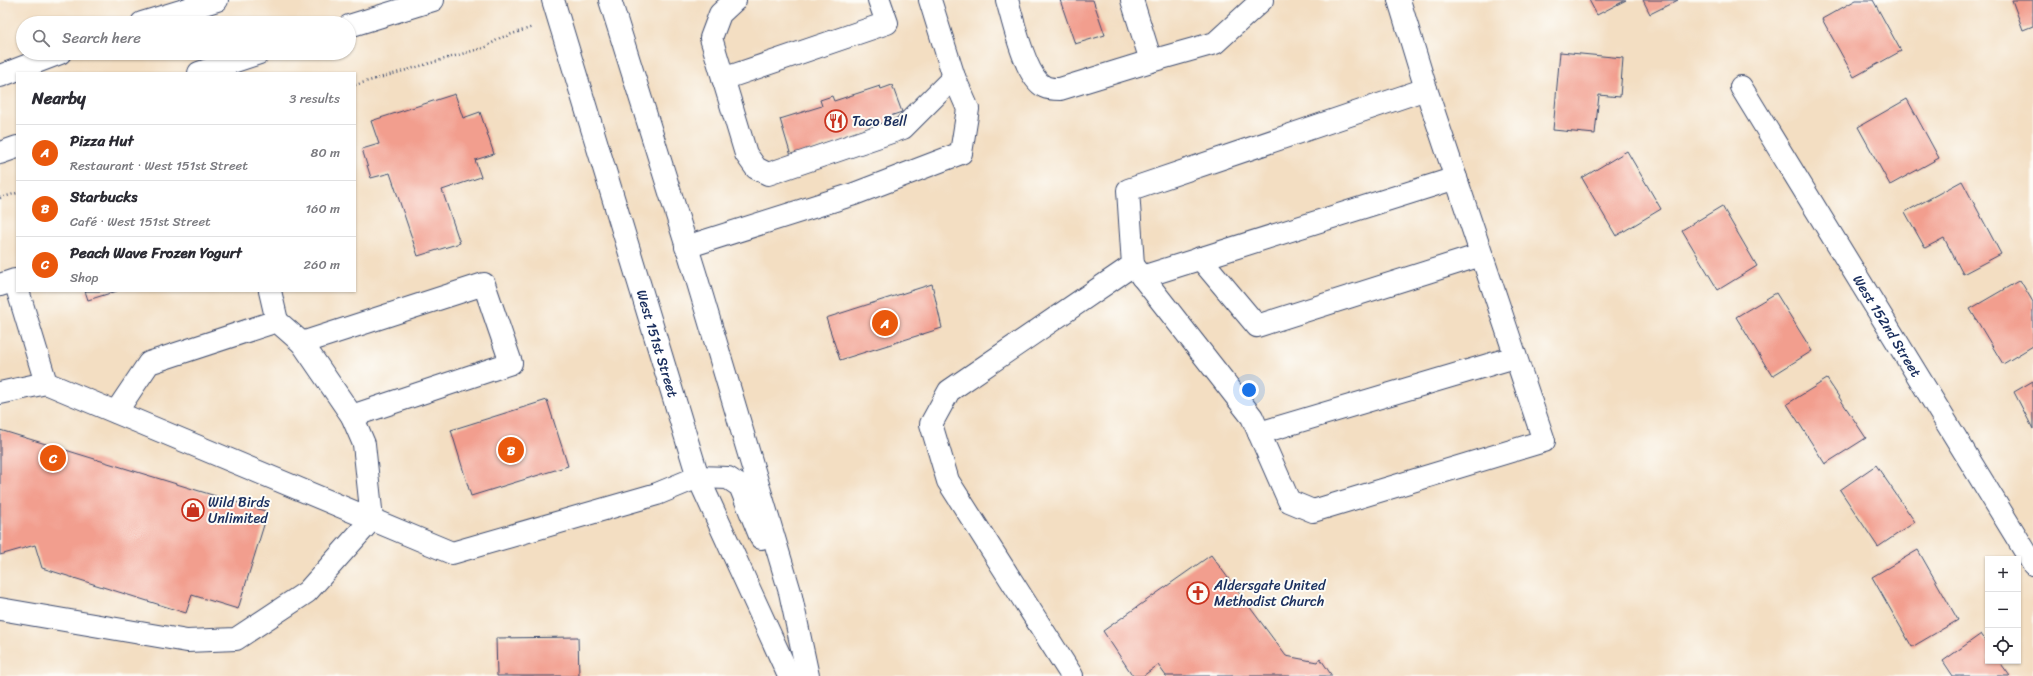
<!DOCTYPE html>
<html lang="en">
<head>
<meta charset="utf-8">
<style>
	:root { --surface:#fff; --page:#f2f2f3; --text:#2b2b33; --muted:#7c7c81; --line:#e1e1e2; --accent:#ea580c }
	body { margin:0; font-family:Sriracha,sans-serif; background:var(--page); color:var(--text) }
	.controls { position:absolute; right:12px; bottom:12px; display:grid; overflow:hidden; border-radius:0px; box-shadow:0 1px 3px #0004 }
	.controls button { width:36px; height:36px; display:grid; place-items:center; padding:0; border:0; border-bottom:1px solid var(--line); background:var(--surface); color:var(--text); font:20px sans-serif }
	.you { position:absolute; left:1249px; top:390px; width:14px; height:14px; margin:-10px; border:3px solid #fff; border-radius:50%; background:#1a73e8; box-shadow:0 0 0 6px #1a73e833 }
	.badge { display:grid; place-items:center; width:26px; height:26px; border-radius:50%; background:var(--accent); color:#fff; font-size:13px; font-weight:700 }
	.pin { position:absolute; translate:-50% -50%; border:2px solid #fff; box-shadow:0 1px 4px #0006 }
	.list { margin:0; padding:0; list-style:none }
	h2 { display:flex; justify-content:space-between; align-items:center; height:52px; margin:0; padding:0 16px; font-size:17px }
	h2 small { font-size:13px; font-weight:400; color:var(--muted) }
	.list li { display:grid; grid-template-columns:26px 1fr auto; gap:12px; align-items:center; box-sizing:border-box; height:56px; padding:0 16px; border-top:1px solid var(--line) }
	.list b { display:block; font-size:15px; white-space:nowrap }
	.list p { margin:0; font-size:13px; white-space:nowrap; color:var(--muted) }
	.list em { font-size:13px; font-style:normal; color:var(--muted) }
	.icon { flex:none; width:22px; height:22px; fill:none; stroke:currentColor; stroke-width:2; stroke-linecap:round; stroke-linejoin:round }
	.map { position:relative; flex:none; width:2033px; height:676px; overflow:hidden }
	.search { position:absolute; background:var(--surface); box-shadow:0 1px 3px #0004; left:16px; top:16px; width:340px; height:44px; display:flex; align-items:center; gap:10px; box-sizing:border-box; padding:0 14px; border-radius:22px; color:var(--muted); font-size:15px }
	.panel { position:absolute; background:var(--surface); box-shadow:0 1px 3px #0004; left:16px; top:72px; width:340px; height:220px; border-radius:0px }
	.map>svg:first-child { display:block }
</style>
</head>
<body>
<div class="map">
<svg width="2033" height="676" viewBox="0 0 2033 676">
	<rect width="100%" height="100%" fill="#fdfcf7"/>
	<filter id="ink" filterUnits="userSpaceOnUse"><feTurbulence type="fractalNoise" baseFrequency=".025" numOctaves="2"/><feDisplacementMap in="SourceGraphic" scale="8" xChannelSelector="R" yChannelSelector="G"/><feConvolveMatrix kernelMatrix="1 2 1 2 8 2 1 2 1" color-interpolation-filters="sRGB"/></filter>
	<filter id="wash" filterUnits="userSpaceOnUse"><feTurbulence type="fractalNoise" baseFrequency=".012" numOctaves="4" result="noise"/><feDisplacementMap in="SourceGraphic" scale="16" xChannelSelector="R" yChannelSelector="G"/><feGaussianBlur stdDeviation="0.9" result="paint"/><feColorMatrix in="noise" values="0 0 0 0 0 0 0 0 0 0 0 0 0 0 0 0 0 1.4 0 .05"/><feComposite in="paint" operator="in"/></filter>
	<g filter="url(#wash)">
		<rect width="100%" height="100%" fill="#f3dec2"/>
		<g id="blocks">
			<g fill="#f29e8e">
				<path d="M1060 0H1093L1105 35 1075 44Z"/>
				<path d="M1589 0H1626L1597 15Z"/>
				<path d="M1643 0H1678L1650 14Z"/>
				<path d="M1856 0H1873L1901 51 1854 77 1822 19Z"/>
				<path d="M2012 0H2033V26L2023 30Z"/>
				<path d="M1560 52 1623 58 1620 97 1599 95 1595 134 1553 130Z"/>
				<path d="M892 85 902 112 890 116 892 123 791 156 780 119 822 106 820 100 832 96 834 101 880 86 881 89Z"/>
				<path d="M455 94 463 118 480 112 494 154 475 160 481 177 442 190 460 243 418 256 390 173 371 178 362 149 379 144 371 121Z"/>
				<path d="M1907 99 1939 158 1890 185 1858 127Z"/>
				<path d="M1627 151 1661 209 1616 236 1582 178Z"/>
				<path d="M1962 181 2001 254 1963 274 1944 238 1925 248 1905 212Z"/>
				<path d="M1722 206 1757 266 1718 290 1682 230Z"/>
				<path d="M2020 280 2033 302V346L2003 364 1970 309Z"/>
				<path d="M932 284 942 328 840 360 826 318Z"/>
				<path d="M85 291H117L88 300Z"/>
				<path d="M1776 293 1812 351 1772 376 1736 317Z"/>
				<path d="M1827 379 1866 438 1825 464 1787 404Z"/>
				<path d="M2033 381V429L2014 392Z"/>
				<path d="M547 400 568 466 471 496 451 430Z"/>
				<path d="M0 430 268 512 238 609 192 595 186 613 42 568 35 545 0 555Z"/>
				<path d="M1876 465 1915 522 1878 547 1840 490Z"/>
				<path d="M1918 550 1958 620 1912 647 1872 577Z"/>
				<path d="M1211 555 1286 656 1317 662 1320 658 1332 676H1166L1158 665 1143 676H1133L1103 631Z"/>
				<path d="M1981 634 1988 644V661H1999L2010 676H1953L1943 661Z"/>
				<path d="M578 637 579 676H497L496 638Z"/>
			</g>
		</g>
	</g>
	<g filter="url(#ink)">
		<use href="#blocks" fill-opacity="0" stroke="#3b496d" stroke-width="1"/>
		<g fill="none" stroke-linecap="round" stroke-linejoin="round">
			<g stroke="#3b496d" stroke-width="24">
				<g id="minor">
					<path d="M735 0 720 14 711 38 746 154 756 168 768 174 903 128 954 77"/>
					<path d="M1007 0C1013 20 1025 78 1045 87 1049 89 1055 89 1060 89L1151 61"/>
					<path d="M1132 0 1151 61 1215 43 1262 0"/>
					<path d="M723 79 887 23 879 0"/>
					<path id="s1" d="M1741 87 2033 564"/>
					<path d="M686 247 854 194 961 153 968 109 954 77 930 0"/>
					<path d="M1200 258 1257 326 1481 255"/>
					<path d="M1133 265 1252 417 1289 501 1313 511 1544 441 1426 89"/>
					<path d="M1142 277 1456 178"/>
					<path d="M0 285 15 280 17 288"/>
					<path d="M18 291 46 383 452 553 657 494 698 477"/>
					<path d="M302 343 484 284 511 363 352 416"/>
					<path d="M0 393 46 383"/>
					<path d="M116 412 149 363 277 321 270 291"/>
					<path d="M1259 433 1515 357"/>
					<path d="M0 609 187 641 236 639 307 592 372 519 364 444 352 416 302 343 277 321"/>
					<path d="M1072 676 948 481 931 424 949 391 1133 265 1128 190 1426 89 1399 0"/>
				</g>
			</g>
			<g stroke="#3b496d" stroke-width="24">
				<g id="major">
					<path id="s2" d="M553 0 698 477 789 676"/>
					<path d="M610 0 696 276 790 592 808 676"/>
					<path d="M142 23 217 0"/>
					<path d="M349 26 433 0"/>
					<path d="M199 73 259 53"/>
					<path d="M0 76 60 53"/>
					<path d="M0 153 17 147"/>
					<path d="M698 477 728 478 740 486 761 538"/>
				</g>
			</g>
			<g stroke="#3b496d" stroke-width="2.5" stroke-dasharray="1 3" stroke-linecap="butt">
				<path d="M355 85 486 47 500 38 533 27"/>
				<path d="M0 198 17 193"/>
			</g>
			<use href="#minor" stroke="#fff" stroke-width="22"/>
			<use href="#major" stroke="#fff" stroke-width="22"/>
		</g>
	</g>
	<defs>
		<g id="restaurant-ring" transform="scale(1.15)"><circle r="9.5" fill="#fdfcf7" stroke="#c8321e" stroke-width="1.5"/><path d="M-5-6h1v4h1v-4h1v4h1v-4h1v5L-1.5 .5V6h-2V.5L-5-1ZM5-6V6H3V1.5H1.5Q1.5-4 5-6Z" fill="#c8321e"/></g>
		<g id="shop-ring" transform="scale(1.15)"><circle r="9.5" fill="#fdfcf7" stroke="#c8321e" stroke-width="1.5"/><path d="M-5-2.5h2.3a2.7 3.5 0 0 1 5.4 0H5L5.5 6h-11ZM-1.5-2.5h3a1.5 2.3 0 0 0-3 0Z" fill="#c8321e"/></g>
		<g id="church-ring" transform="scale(1.15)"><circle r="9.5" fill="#fdfcf7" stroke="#c8321e" stroke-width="1.5"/><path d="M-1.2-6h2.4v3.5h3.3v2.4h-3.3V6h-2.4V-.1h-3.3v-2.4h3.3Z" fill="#c8321e"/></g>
	</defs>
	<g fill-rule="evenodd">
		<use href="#restaurant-ring" x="836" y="121"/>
		<use href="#shop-ring" x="193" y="510"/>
		<use href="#church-ring" x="1198" y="593"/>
	</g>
	<g text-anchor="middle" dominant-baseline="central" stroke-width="4" stroke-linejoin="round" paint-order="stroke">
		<g font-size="14" fill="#1b2f5e" stroke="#fdfcf7" text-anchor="start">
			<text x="852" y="121">Taco Bell</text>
			<text x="208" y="502">Wild Birds<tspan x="208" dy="16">Unlimited</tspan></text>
			<text x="1214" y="585">Aldersgate United<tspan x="1214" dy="16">Methodist Church</tspan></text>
		</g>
		<g font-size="14" fill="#1b2f5e" stroke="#fdfcf7">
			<text stroke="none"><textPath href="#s1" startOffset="280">West 152nd Street</textPath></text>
			<text stroke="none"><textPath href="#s2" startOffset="359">West 151st Street</textPath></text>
		</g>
	</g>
</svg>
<div class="controls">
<button>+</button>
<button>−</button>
<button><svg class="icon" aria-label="locate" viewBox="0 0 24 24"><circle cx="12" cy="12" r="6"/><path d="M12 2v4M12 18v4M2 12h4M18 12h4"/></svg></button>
</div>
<div class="you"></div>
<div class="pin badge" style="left:885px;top:323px">A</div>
<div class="pin badge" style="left:511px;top:450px">B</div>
<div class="pin badge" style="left:53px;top:458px">C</div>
<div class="search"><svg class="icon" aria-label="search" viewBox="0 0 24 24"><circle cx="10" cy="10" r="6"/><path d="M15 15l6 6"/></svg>Search here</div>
<section class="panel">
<h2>Nearby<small>3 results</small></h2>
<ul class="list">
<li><span class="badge">A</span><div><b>Pizza Hut</b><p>Restaurant · West 151st Street</p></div><em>80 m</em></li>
<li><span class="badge">B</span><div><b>Starbucks</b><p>Café · West 151st Street</p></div><em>160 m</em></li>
<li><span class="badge">C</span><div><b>Peach Wave Frozen Yogurt</b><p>Shop</p></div><em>260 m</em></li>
</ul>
</section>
</div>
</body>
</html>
